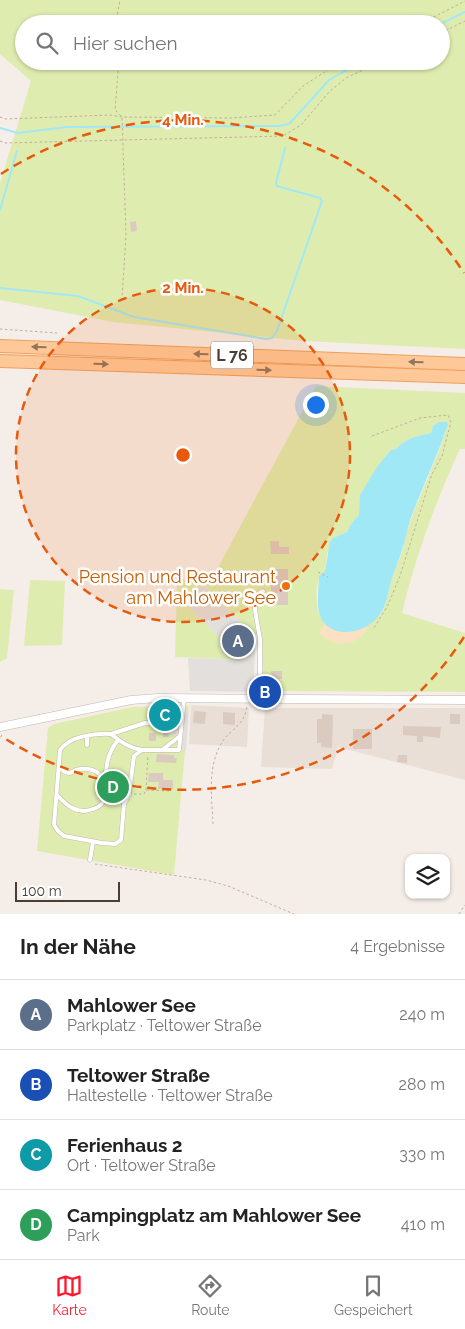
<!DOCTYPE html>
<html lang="de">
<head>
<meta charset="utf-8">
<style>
	:root { --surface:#fff; --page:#f2f2f2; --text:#222; --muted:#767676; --line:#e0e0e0; --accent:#ff162b }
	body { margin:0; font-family:Raleway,sans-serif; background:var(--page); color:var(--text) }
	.controls { position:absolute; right:15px; bottom:15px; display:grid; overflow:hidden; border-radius:10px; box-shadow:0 1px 4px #0004 }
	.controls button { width:45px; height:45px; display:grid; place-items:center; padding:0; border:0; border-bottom:1px solid var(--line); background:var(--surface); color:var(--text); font:25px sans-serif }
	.scale { position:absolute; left:15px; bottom:12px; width:105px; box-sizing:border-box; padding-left:5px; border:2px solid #4a3d36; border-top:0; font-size:14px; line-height:18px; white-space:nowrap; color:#4a3d36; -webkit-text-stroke:4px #fff; paint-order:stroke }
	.you { position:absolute; left:315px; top:404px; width:18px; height:18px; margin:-12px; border:4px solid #fff; border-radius:50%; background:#1a73e8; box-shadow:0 0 0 8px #1a73e833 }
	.badge { display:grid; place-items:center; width:32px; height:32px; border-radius:50%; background:var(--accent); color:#fff; font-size:16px; font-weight:700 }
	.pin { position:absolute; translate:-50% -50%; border:2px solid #fff; box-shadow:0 1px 5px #0006 }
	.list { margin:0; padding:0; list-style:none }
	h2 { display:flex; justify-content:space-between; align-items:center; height:65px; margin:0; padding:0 20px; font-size:21px }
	h2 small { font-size:16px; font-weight:400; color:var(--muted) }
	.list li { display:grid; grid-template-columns:32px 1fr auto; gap:15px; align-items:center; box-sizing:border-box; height:70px; padding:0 20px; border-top:1px solid var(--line) }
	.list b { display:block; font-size:19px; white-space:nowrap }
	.list p { margin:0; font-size:16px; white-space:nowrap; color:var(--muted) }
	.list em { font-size:16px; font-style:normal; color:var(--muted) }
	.icon { flex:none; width:28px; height:28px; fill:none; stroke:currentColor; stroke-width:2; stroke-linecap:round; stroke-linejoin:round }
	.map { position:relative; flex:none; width:465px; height:914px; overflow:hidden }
	.search { position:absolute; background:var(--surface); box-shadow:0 1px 4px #0004; left:15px; right:15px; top:15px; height:55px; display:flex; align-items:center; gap:12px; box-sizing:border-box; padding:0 18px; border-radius:28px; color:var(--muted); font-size:19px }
	.sheet { height:345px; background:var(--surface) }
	nav { display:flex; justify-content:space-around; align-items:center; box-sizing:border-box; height:70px; border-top:1px solid var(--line); background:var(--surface); font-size:14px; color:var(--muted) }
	nav a { display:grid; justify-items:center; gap:2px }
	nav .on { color:var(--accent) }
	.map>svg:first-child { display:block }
</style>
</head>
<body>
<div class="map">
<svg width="465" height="914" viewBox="0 0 465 914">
	<rect width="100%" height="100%" fill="#f5eee8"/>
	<g fill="#eadfd6">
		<path d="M191 705 249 708 247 747 189 744Z"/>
		<path d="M265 708H465V780L338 747 332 769 261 767Z"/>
	</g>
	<g fill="#dfecaf" fill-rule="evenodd">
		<path d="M0 0H465V349L304 341 113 322 0 300V183L31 81 0 54ZM24 24H441V61H24Z"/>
		<path d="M316 386 465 393V449H460C435 503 416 555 402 613L465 633V692L264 691 262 637 251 633 203 584 184 601 248 652 246 660 175 657 177 581 215 573ZM448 423C439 456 423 487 411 519 407 530 405 541 402 552 399 562 394 571 391 581 388 595 387 609 376 619 363 631 349 629 333 629 327 625 322 620 319 614 315 603 315 577 325 571L327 554 333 538 347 532 351 524 360 515V495L391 450 396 449C406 438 417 436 431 433L432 428Z"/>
		<path d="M30 580 65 581 62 645 24 646Z"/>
		<path d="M0 589 14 590 7 658 0 662Z"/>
		<path d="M189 706 174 875 37 851 48 728 54 724 133 707Z"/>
	</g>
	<path fill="#fbe1c2" d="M325 623C338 635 351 634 366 626L367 629C362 641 345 646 333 642 328 640 323 636 319 633Z"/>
	<g fill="#e3dfdd">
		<path d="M203 584 251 633 255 651 253 692 190 691 188 658 245 660 247 652 232 650 183 601Z"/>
		<path d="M182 710H189L186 751 179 750 180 732 173 737 172 735 174 730 172 727 176 724H181Z"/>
	</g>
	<path fill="#a1e8f6" d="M439 422H447L448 424C437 457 422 488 410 520 407 531 405 542 401 553 398 563 394 572 391 581 388 594 387 606 378 617 369 628 351 635 337 631 311 623 319 595 319 576L325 571 330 542 333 538 347 532 351 524 359 515 360 495 377 467 391 450 396 449C406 438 417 436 431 433L433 426Z"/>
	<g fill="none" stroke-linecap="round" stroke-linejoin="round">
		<g stroke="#a1e8f6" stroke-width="2">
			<path d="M441 24 465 12"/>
			<path d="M0 128 18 133 67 127 279 126 289 124 292 121 329 80 363 61"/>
			<path d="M0 210 17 151"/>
			<path d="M0 288 78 296 134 317 266 339 272 338 277 331 322 201 320 198 277 186 276 183 285 148"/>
		</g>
	</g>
	<g fill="#dbcac0">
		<path d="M136 221 137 231 131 232 130 222Z"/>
		<path d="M270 541H279V547H289V554H271Z"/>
		<rect x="271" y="569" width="17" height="36"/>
		<path d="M271 671H282V679L272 680Z"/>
		<path d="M154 711H169V719L154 718Z"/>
		<path d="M194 711 206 712 205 724 193 723Z"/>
		<path d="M223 712 235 713V725L223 724Z"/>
		<path d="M322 714 333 715 332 748 321 747V743H317V719H322Z"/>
		<rect x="450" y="714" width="10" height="10"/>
		<path d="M403 726 441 727 440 738 423 736V742H417V736L403 735Z"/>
		<path d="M163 727H168L169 737H163Z"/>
		<rect x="353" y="729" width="19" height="20"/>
		<rect x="149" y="733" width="7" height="8"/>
		<path d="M157 754 174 755V758H177L176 763 156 762Z"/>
		<path d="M398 755H407V763L397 762Z"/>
		<path d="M149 773H163V780H173V789H158L159 782H148Z"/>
	</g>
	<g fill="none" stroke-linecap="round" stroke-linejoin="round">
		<g stroke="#c5b6ad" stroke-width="5">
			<g id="service">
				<path d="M260 699V639L255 610V596L263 591"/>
				<path d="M111 734 145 723H168"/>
				<path d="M87 737V745"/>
				<path d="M142 750C129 748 121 742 111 734 96 733 69 736 60 750L54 825 58 831 64 836 102 843 115 844 121 840 124 804 129 794 134 756 142 750H179L184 698"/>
				<path d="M162 750 180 736"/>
				<path d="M59 767C62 769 65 773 69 773 70 773 75 771 76 770 88 767 98 770 104 780"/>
				<path d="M105 792 129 794"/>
				<path d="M57 795C67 806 78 815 93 809 97 808 101 805 103 802 105 798 105 792 105 787 106 768 106 755 118 740"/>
				<path d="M90 860 93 842"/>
			</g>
		</g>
		<g stroke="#c5b6ad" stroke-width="9">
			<path id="minor" d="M0 727 131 700 158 698 465 700"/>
		</g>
		<g stroke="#eca05f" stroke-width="14">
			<g id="primary">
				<path d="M0 346 465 364"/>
				<path d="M0 361 465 377"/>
			</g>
		</g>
		<g stroke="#c4ab9a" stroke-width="1" stroke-dasharray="2.5 2.5" stroke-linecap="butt">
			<path d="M118 24 117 16 120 0"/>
			<path d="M420 24 465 1"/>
			<path d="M441 33 465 21"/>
			<path d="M119 61 115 110 122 117 126 235 122 298"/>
			<path d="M0 117 6 119 110 115 122 117 230 118 275 115 303 86 342 61"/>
			<path d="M0 141 5 143 283 136 301 125 329 92 346 78 382 61"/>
			<path d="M0 329 57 333"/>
			<path d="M372 436 420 418 448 415 451 422 442 456 432 474 400 576 388 605 374 628"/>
			<path d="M318 572 328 577"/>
			<path d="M146 790 148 755"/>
			<path d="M134 794H144L146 790 171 791"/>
			<path d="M213 824C212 798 207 768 221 744 229 729 244 727 247 707"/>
			<path d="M95 864 206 880 228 886 294 914"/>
			<path d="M459 914 465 905"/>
		</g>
		<use href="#service" stroke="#fff" stroke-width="4"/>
		<use href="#minor" stroke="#fff" stroke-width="8"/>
		<use href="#primary" stroke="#ffc898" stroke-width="12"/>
	</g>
	<defs><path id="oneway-solid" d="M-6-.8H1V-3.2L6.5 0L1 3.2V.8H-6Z" transform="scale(1.25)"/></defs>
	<g fill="#92755d">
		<use href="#oneway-solid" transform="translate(39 347) rotate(-178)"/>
		<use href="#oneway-solid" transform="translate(201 354) rotate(-178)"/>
		<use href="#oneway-solid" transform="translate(416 362) rotate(-178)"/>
		<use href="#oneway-solid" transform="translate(101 364) rotate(2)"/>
		<use href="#oneway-solid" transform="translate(264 370) rotate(2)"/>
	</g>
	<circle cx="183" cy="455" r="167" fill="#e8590c" fill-opacity=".12"/>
	<g fill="none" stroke="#e8590c" stroke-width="2.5" stroke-dasharray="9 6">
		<circle cx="183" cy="455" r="167"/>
		<path d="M464 637A335 335 0 0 1 1 736M1 174A335 335 0 0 1 464 273"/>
	</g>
	<circle fill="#e8710a" stroke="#fff" stroke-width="2" cx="286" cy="586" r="5"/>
	<g text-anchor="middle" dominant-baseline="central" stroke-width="5" stroke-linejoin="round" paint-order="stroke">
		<rect fill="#fff" stroke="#807772" stroke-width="1" x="211" y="341.5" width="42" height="27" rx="4"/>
		<g font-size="16" font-weight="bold" fill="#4a3d36">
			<text x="232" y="355">L 76</text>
		</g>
		<g font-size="18" fill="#c56008" stroke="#fff" text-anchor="end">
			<text x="276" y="576">Pension und Restaurant<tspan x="276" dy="21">am Mahlower See</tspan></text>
		</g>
	</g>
	<circle cx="183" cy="455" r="8" fill="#e8590c" stroke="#fff" stroke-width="2.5"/>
	<g font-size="15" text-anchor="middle" font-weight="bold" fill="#e8590c" stroke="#fff" stroke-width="5" stroke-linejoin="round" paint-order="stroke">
		<text x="183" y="125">4 Min.</text>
		<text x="183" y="293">2 Min.</text>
	</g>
</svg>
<div class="controls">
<button><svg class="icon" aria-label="layers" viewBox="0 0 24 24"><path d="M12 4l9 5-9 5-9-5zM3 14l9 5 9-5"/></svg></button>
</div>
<div class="scale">100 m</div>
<div class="you"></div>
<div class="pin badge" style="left:238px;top:641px;background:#5c6f8a">A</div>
<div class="pin badge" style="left:265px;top:692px;background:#1a4fb4">B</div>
<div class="pin badge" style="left:165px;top:715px;background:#0f9aa8">C</div>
<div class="pin badge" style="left:113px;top:787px;background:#2e9e5b">D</div>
<div class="search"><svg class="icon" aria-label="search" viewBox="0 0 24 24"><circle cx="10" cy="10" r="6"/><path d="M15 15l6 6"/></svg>Hier suchen</div>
</div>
<section class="sheet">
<h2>In der Nähe<small>4 Ergebnisse</small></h2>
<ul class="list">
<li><span class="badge" style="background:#5c6f8a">A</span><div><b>Mahlower See</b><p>Parkplatz · Teltower Straße</p></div><em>240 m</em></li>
<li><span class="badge" style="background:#1a4fb4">B</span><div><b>Teltower Straße</b><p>Haltestelle · Teltower Straße</p></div><em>280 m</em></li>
<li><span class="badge" style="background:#0f9aa8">C</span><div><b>Ferienhaus 2</b><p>Ort · Teltower Straße</p></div><em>330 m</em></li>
<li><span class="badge" style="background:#2e9e5b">D</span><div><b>Campingplatz am Mahlower See</b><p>Park</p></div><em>410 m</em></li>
</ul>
</section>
<nav>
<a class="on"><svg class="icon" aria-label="map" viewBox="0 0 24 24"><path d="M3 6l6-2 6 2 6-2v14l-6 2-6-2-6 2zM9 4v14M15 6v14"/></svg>Karte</a>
<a><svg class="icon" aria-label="directions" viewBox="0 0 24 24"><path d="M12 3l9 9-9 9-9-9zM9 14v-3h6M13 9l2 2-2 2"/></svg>Route</a>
<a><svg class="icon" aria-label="saved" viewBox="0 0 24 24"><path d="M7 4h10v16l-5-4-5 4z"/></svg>Gespeichert</a>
</nav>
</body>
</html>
